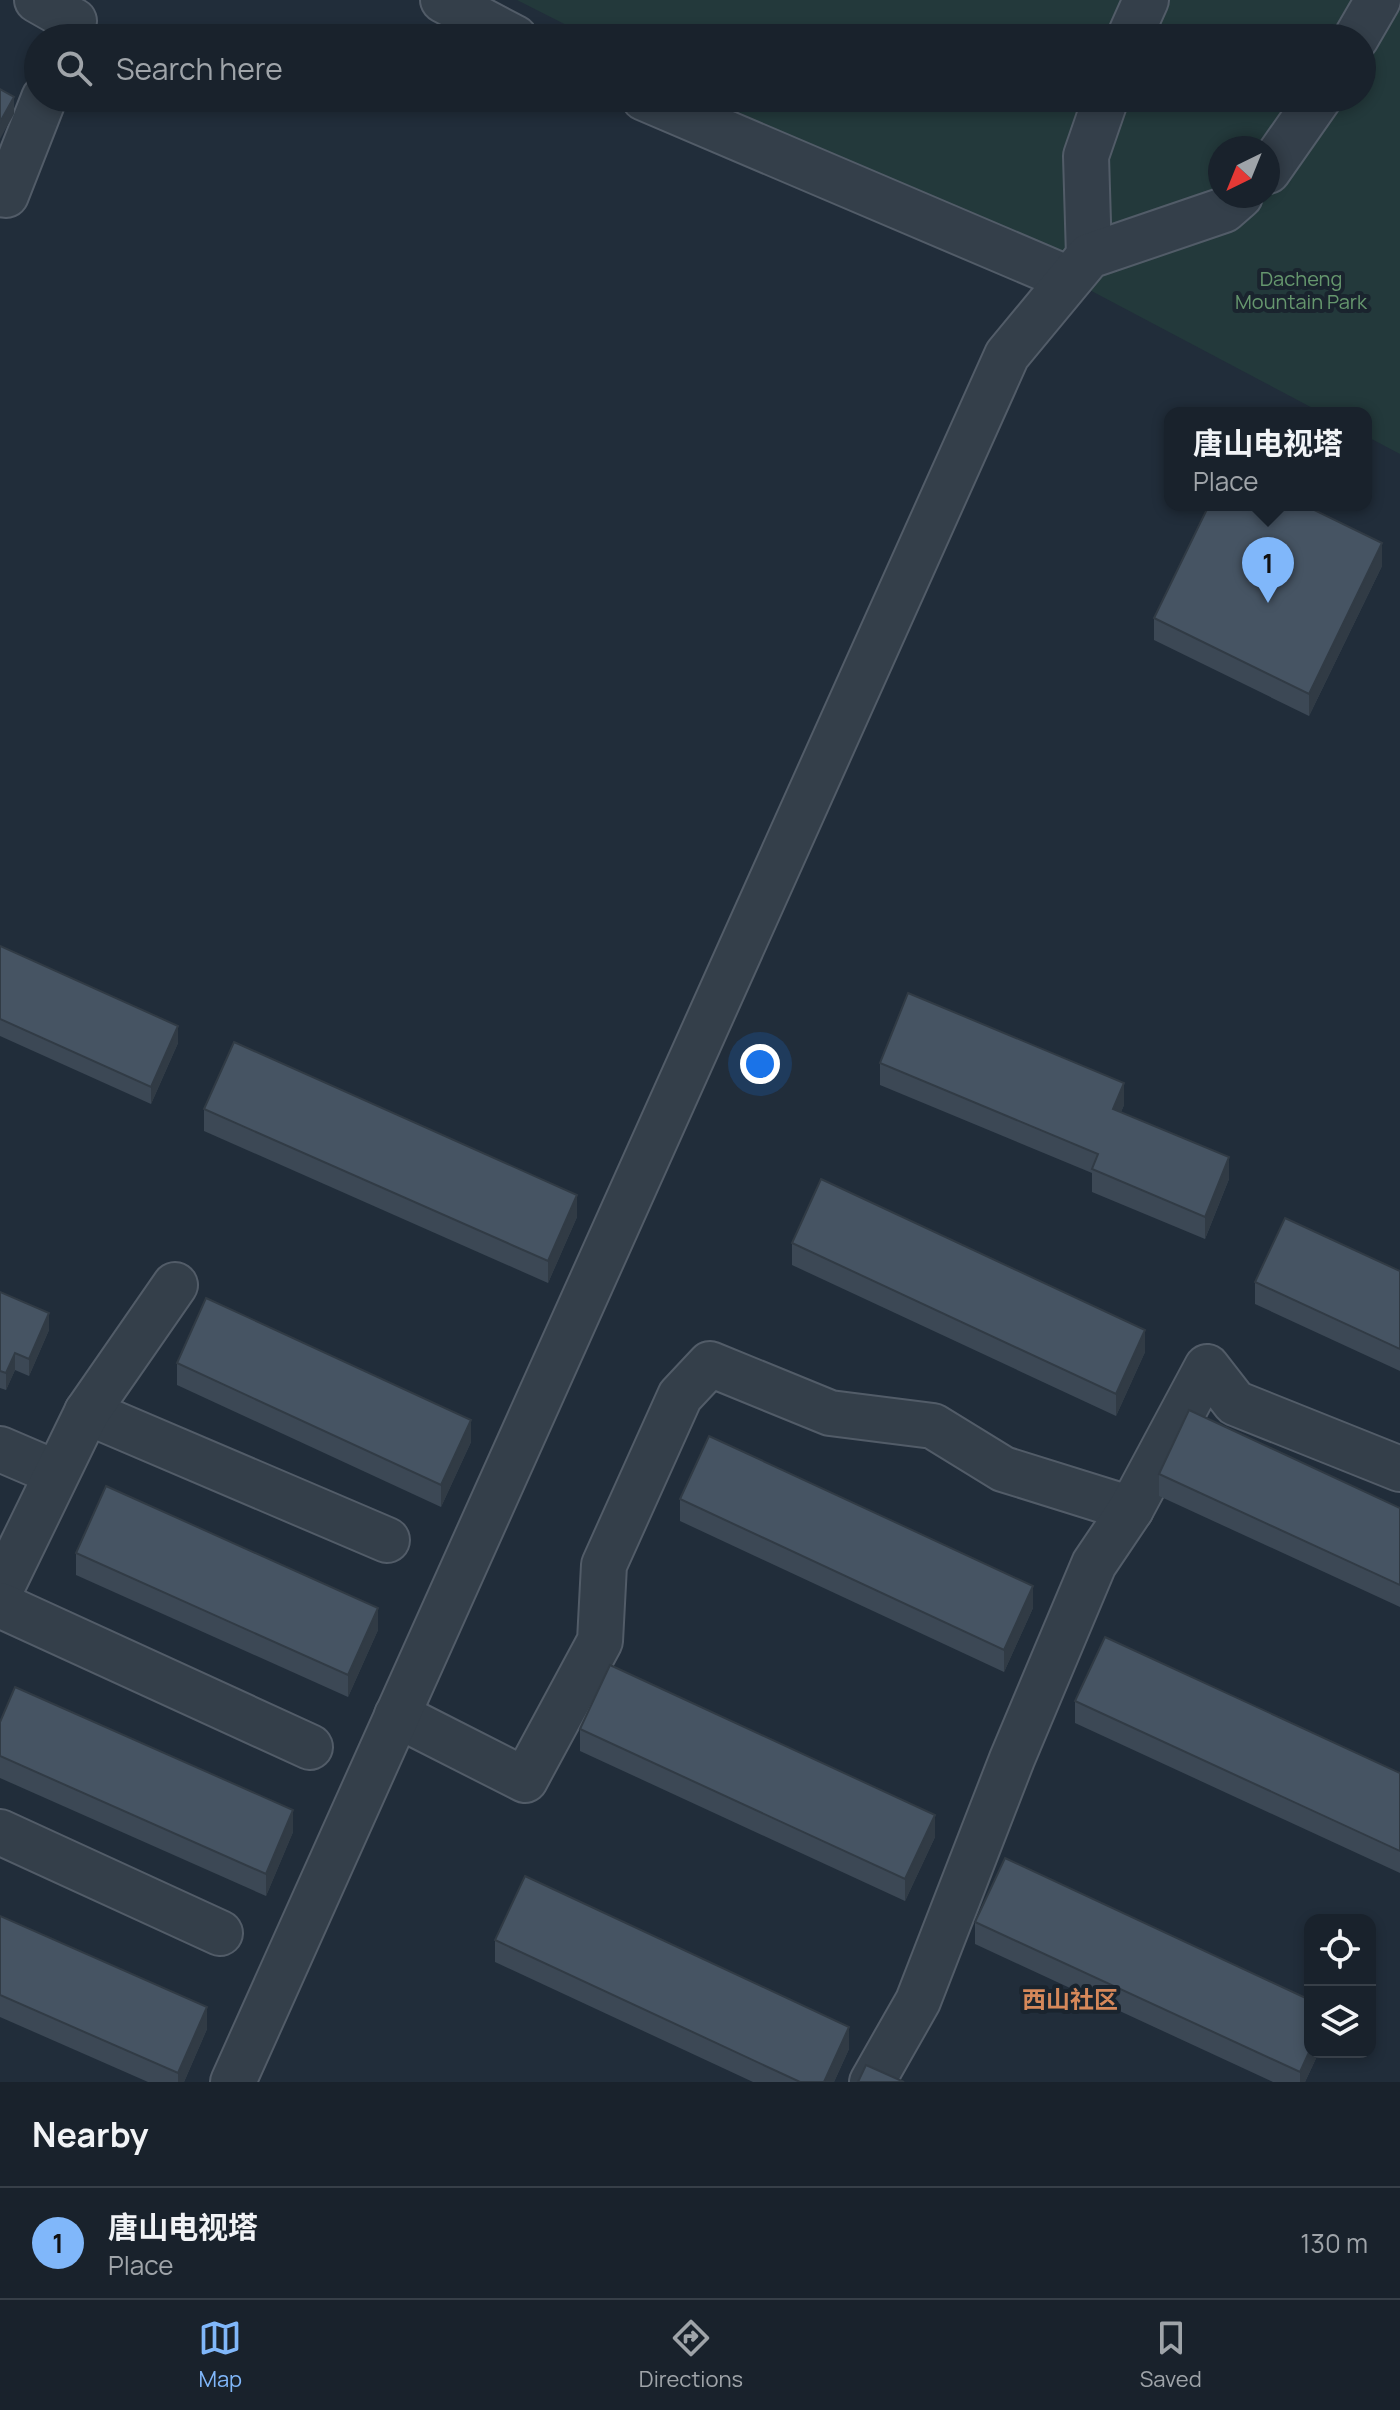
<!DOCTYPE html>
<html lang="en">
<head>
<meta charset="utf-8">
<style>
	:root { --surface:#19222c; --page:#222a34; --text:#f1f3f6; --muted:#9fa4a9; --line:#373f48; --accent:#80b7fa }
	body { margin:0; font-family:Manrope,"Noto Sans SC",sans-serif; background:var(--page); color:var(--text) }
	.controls { position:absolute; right:24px; bottom:24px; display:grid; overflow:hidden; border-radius:16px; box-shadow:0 4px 12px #0003 }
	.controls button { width:72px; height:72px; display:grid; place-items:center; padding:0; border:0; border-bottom:2px solid var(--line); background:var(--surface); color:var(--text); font:40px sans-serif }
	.compass { position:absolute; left:1208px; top:136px; width:72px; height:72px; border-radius:50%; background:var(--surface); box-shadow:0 4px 12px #0003; rotate:223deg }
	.you { position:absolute; left:760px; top:1064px; width:28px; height:28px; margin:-20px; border:6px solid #fff; border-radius:50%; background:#1a73e8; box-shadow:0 0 0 12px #1a73e833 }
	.badge { display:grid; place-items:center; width:52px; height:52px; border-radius:50%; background:var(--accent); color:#111; font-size:26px; font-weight:700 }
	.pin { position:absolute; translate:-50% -66px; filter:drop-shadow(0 2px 4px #0008) }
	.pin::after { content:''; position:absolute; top:42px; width:28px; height:24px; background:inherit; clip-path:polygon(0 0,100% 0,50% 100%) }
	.popup { position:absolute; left:1164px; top:407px; width:208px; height:104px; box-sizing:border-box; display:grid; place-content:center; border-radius:16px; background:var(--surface); filter:drop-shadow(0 2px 6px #0005); font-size:26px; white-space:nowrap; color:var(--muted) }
	.popup b { font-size:30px; color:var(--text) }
	.popup::after { content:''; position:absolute; left:50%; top:100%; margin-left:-16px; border:16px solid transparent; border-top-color:var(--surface) }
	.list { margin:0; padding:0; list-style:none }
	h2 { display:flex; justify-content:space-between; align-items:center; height:104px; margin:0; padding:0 32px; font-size:34px }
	h2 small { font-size:26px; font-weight:400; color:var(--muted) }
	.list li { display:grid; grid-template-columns:52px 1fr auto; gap:24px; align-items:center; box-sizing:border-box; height:112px; padding:0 32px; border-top:2px solid var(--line) }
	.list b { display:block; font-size:30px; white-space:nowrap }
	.list p { margin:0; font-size:26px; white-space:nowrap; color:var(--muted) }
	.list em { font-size:26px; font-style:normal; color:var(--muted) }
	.icon { flex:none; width:44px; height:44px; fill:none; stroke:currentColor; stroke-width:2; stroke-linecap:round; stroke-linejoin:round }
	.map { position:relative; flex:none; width:1400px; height:2082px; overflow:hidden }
	.search { position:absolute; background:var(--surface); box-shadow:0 4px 12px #0003; left:24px; right:24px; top:24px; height:88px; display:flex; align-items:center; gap:20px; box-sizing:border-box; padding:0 28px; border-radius:44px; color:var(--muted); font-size:30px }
	.sheet { height:216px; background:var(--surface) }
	nav { display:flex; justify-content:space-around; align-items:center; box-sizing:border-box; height:112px; border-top:2px solid var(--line); background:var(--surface); font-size:22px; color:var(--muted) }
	nav a { display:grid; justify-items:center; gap:4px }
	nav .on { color:var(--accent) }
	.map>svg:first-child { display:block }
</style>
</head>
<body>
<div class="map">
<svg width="1400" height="2082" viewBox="0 0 1400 2082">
	<rect width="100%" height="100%" fill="#212d3a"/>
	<path fill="#23393b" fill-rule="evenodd" d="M517 0H1400V454L1366 436V413H1322L1084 287 711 98H1362V38H592ZM1220 148H1268V196H1220Z"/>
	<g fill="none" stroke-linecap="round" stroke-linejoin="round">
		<g stroke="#525c68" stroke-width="48">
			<g id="minor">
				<path d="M37 0 74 21 67 38"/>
				<path d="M443 0 515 38"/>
				<path d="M1129 38 1146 0"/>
				<path d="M1356 38 1378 0"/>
				<path d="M644 98 1069 279"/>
				<path d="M1268 171 1319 98"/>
				<path d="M0 191 6 195 44 98"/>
				<path d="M1089 256 1086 156 1106 98"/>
				<path d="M87 1412 387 1540"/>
				<path d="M0 1449 56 1473"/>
				<path d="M0 1591 87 1412 175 1285"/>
				<path d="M0 1605 310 1747"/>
				<path d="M397 1715 525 1780 600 1641 604 1565 680 1396 710 1364 830 1413 933 1426 1003 1469 1131 1509"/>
				<path d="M0 1832 220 1933"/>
				<path d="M233 2082 1007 355 1089 256 1224 210 1240 196"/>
				<path d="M872 2082 918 2001 1012 1759 1094 1564 1131 1509 1207 1367 1235 1403 1400 1469"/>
			</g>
		</g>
		<use href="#minor" stroke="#343f4a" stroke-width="44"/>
	</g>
	<g fill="#3c4855">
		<path d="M1382 566 1309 716 1154 640V618Z"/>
		<path d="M0 946 178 1043 151 1104 0 1036Z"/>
		<path d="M880 1063 1124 1105 1121 1112 1229 1179 1205 1239 1092 1192V1173L880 1085Z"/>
		<path d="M204 1109 577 1217 548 1283 204 1131Z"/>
		<path d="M792 1243 1145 1352 1116 1416 792 1265Z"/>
		<path d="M1400 1271V1371L1255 1304V1282Z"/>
		<path d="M0 1292 49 1330 29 1376 15 1370 6 1390 0 1388Z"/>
		<path d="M177 1363 471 1442 441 1507 177 1385Z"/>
		<path d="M1159 1474 1400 1508V1607L1159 1496Z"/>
		<path d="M680 1499 1033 1608 1004 1672 680 1521Z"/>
		<path d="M76 1553 378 1630 348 1697 76 1575Z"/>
		<path d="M1075 1701 1400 1773V1873L1075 1723Z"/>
		<path d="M0 1722 293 1832 266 1896 0 1778Z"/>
		<path d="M580 1729 935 1837 905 1901 580 1751Z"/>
		<path d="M0 1916 207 2029 184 2082H148L0 2017Z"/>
		<path d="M975 1922 1310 2052H1319L1305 2082H1273L975 1944Z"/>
		<path d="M495 1940 849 2049 834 2082H753L495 1962Z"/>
	</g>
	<g fill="#313b45">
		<path d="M14 97V114L0 139V122Z"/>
		<path d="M1382 543V566L1309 716V694Z"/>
		<path d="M178 1026V1043L151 1104V1087Z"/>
		<path d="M1124 1083V1105L1113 1131V1109Z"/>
		<path d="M1229 1157V1179L1205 1239V1217Z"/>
		<path d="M577 1195V1217L548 1283V1261Z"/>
		<path d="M49 1313V1330L29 1376V1359Z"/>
		<path d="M1145 1330V1352L1116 1416V1394Z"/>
		<path d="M15 1353V1370L6 1390V1373Z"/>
		<path d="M471 1420V1442L441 1507V1485Z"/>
		<path d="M1033 1586V1608L1004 1672V1650Z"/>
		<path d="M378 1608V1630L348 1697V1675Z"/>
		<path d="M293 1810V1832L266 1896V1874Z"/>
		<path d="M935 1815V1837L905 1901V1879Z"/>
		<path d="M207 2007V2029L184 2082H178V2073Z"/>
		<path d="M849 2027V2049L834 2082H824Z"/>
		<path d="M1310 2050V2052H1319L1305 2082H1300V2072Z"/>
	</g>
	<g fill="#465463" stroke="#313b45" stroke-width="2">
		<path d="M0 89 14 97 0 122Z"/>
		<path d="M1209 505H1304L1382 543 1309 694 1154 618Z"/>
		<path d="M0 946 178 1026 151 1087 0 1019Z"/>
		<path d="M908 993 1124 1083 1113 1109 1229 1157 1205 1217 1092 1169 1098 1154 880 1063Z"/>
		<path d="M234 1042 577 1195 548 1261 204 1109Z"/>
		<path d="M821 1179 1145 1330 1116 1394 792 1243Z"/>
		<path d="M1285 1218 1400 1271V1349L1255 1282Z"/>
		<path d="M0 1292 49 1313 29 1359 15 1353 6 1373 0 1371Z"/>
		<path d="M206 1298 471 1420 441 1485 177 1363Z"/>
		<path d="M1189 1410 1400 1508V1585L1159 1474Z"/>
		<path d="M709 1436 1033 1586 1004 1650 680 1499Z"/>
		<path d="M106 1486 378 1608 348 1675 76 1553Z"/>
		<path d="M1105 1637 1400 1773V1851L1075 1701Z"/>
		<path d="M610 1665 935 1815 905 1879 580 1729Z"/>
		<path d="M15 1687 293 1810 266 1874 0 1756V1722Z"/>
		<path d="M1005 1858 1310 2000V2050L1300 2072 975 1922Z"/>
		<path d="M525 1876 849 2027 824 2082H800L495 1940Z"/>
		<path d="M0 1916 207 2007 178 2073 0 1995Z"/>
		<path d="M866 2065 904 2082H858Z"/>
	</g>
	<g text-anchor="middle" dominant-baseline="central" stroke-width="8" stroke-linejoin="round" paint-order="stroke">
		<g font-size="20" fill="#66976e" stroke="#1a242e">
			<text x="1301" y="278">Dacheng<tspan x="1301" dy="23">Mountain Park</tspan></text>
		</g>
		<g font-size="24" font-weight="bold" fill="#d6885a" stroke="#1a242e">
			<text x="1070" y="1998">西山社区</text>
		</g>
	</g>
</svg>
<div class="controls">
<button><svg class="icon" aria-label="locate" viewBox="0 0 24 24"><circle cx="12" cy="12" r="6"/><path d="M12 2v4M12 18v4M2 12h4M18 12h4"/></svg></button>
<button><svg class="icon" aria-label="layers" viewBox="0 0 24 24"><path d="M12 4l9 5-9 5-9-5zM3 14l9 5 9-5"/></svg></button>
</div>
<svg class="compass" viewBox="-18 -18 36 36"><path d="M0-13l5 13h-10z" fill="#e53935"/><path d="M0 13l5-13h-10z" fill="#9fa4a9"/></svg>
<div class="you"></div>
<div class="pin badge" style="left:1268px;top:603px">1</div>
<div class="popup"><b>唐山电视塔</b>Place</div>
<div class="search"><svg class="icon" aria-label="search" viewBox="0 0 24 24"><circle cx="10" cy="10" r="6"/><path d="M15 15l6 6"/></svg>Search here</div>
</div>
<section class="sheet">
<h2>Nearby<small></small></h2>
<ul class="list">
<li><span class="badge">1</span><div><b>唐山电视塔</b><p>Place</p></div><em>130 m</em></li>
</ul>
</section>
<nav>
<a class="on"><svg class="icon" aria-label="map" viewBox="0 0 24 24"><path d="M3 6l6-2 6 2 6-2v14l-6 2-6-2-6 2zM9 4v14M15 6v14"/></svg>Map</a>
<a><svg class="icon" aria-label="directions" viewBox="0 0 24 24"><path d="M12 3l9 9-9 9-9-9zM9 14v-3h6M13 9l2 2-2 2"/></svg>Directions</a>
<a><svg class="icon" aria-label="saved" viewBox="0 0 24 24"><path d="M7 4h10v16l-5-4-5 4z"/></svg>Saved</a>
</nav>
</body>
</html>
